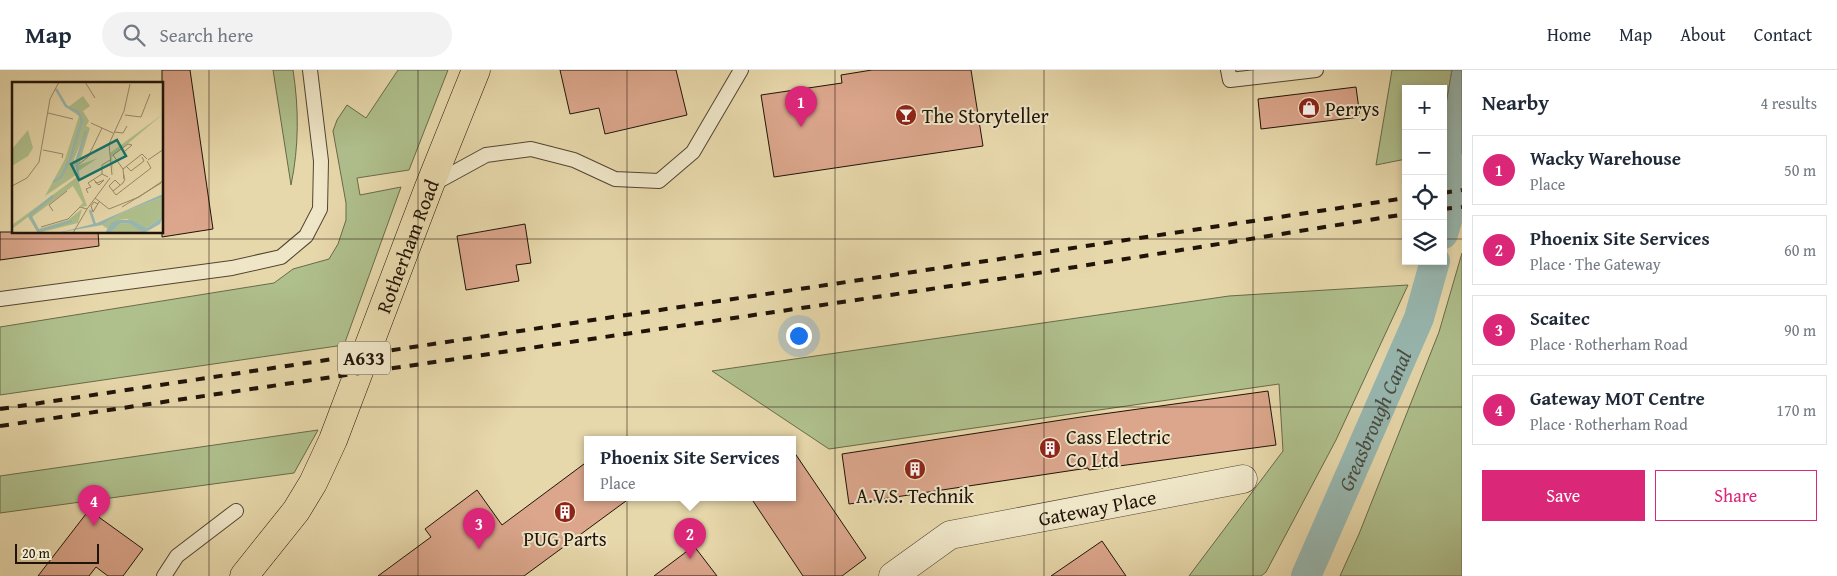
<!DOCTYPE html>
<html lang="en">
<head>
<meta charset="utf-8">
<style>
	:root { --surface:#fff; --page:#f2f2f3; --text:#1f2937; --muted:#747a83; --line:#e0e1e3; --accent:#db2777 }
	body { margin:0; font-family:"Gentium Book Plus",serif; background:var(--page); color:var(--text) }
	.controls { position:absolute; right:15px; top:15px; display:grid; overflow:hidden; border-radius:0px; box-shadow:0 2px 8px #0003 }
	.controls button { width:45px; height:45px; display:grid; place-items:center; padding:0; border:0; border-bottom:1px solid var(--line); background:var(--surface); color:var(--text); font:25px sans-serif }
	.scale { position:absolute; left:15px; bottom:12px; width:84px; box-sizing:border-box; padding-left:5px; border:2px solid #201408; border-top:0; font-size:14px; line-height:18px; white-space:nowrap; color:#201408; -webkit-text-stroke:4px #efe6c8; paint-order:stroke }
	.you { position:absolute; left:798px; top:265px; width:18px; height:18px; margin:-12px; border:4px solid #fff; border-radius:50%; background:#1a73e8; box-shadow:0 0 0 8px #1a73e833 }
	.badge { display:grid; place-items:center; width:32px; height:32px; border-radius:50%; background:var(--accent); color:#fff; font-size:16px; font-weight:700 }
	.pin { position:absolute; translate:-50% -41px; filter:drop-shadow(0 1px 2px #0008) }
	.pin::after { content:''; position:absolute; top:26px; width:18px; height:15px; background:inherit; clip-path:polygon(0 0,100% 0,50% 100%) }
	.popup { position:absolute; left:584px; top:366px; width:212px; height:65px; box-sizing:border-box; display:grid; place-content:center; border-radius:0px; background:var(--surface); filter:drop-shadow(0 1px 4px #0005); font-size:16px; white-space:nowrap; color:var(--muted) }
	.popup b { font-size:19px; color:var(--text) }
	.popup::after { content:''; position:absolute; left:50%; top:100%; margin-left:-10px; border:10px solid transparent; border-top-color:var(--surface) }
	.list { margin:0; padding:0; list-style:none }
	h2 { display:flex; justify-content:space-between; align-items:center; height:65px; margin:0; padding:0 20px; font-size:21px }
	h2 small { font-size:16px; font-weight:400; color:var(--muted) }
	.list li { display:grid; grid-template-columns:32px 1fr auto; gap:15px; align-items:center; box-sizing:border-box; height:70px; margin:0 10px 10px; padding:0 10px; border:1px solid var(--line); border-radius:0px }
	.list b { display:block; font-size:19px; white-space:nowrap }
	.list p { margin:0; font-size:16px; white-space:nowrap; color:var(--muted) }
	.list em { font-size:16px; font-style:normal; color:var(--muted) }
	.actions { display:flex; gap:10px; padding:15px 20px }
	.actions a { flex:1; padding:11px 0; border:1px solid var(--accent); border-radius:0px; text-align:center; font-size:18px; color:var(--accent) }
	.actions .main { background:var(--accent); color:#fff }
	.icon { flex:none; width:28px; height:28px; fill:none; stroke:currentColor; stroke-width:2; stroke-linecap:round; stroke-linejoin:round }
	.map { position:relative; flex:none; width:1462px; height:506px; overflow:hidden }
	header { display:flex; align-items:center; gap:30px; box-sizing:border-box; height:70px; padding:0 25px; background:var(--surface); border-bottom:1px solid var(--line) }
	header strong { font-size:24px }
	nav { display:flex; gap:28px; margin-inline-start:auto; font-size:18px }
	.search { width:350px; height:45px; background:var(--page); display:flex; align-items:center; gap:12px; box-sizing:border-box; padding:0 18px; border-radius:28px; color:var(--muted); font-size:19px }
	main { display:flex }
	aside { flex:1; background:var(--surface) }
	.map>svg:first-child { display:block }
</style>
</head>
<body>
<header>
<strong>Map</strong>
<div class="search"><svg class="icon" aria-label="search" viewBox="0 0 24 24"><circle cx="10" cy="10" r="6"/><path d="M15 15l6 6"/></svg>Search here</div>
<nav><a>Home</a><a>Map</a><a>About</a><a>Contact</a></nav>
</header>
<main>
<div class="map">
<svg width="1462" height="506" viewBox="0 0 1462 506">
	<rect width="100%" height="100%" fill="#e7d8ab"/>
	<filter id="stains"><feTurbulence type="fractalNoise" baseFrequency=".004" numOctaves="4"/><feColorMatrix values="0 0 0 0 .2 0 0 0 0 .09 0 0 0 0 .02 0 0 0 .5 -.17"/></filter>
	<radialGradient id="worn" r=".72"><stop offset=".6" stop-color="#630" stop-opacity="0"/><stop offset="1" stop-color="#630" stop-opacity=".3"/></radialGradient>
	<g fill="#afc08d" stroke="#686a4a">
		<path d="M273 0H293C299 38 299 77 291 115Z"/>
		<path d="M398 0H448L409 100 357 108 360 125 401 117 344 275 0 325V257L274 213 293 199 329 189 338 174 346 150V133L333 61 337 50 347 35 366 48Z"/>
		<path d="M1392 0H1452L1443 52V19H1406V89L1376 95Z"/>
		<path d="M1462 183V506H1340L1359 464 1439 262Z"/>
		<path d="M1408 215 1336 370 1266 502 1261 506H1189L1283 381 1279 314 829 379 712 301 1229 226Z"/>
		<path d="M318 360 294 403 0 443V406Z"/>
	</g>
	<path fill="#98b8b1" stroke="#68766d" d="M1452 0H1462V108L1449 111 1446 94 1443 89V52Z"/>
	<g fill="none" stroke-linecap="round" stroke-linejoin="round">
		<g stroke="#98b8b1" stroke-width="30">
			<path d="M1443 164 1462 99"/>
			<path id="s1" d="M1306 506 1419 248 1435 191"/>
		</g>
	</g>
	<g fill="#dba68c" stroke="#201408">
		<path d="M162 0H190L213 159 162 167Z"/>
		<path d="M560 0H676L687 45 605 64 599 38 570 44Z"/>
		<path d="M872 0H971L983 76 774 107 761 25 842 13 841 5Z"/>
		<path d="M1356 17 1360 47 1261 59 1258 29Z"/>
		<path d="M525 154 531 193 516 195 519 211 466 220 457 166Z"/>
		<path d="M0 162H98L99 176 0 190Z"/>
		<path d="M1268 321 1276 375 1089 400 1088 398 849 434 842 384 1081 347Z"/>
		<path d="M792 379 866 488 842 506H803L751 428H792Z"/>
		<path d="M588 391V428H630L524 506H378L431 467 425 459 477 420 502 455Z"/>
		<path d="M89 440 143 479 123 506H108L96 497 89 506H38Z"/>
		<path d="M1102 471 1126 506H1051Z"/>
		<path d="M694 476 717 506H654Z"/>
	</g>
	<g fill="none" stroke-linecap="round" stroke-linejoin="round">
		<g stroke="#524531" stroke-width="16">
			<g id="service">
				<path d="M1228 0 1230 10 1316 0"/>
				<path d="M433 114 486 85 531 79 574 90 615 109 659 111 693 82 741 0"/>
				<path d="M0 229 232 198 281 187 306 166 320 139 321 91 310 0"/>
				<path d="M164 506 177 486 236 441"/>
			</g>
		</g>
		<g stroke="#524531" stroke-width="29">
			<g id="minor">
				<path id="s2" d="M893 506 950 465 1243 409"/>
			</g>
		</g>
		<g stroke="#201408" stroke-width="29">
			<g id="primary">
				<path id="s3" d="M244 506 296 441 313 413 333 370 429 117 476 0"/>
			</g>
		</g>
		<use href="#service" stroke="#efe6c8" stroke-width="14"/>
		<use href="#minor" stroke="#efe6c8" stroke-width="28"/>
		<use href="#primary" stroke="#e7d8ab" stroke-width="28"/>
		<g stroke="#201408" stroke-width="4" stroke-dasharray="9 9" stroke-linecap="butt">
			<path d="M1443 123 1462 120"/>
			<path d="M1443 139 1462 137"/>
			<path d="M0 339 1406 128"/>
			<path d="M0 356 1019 206 1406 144"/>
		</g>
	</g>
	<path fill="none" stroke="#201408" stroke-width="1" stroke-opacity="0.55" d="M209 0V506M418 0V506M627 0V506M835 0V506M1044 0V506M1253 0V506M0 169H1406M1443 169H1462M0 337H1462"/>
	<defs>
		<g id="shop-disc" transform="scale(1.125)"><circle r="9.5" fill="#8f2418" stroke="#efe6c8"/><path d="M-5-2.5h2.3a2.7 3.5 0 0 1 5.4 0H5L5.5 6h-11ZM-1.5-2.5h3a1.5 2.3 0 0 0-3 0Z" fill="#fff"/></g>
		<g id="bar-disc" transform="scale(1.125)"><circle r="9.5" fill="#8f2418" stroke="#efe6c8"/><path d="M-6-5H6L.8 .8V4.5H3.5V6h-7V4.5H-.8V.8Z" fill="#fff"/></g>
		<g id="building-disc" transform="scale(1.125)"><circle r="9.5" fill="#8f2418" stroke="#efe6c8"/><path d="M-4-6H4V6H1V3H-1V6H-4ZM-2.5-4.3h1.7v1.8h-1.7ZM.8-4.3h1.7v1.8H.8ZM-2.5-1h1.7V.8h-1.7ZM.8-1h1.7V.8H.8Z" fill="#fff"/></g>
	</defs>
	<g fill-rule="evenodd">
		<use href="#shop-disc" x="1309" y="38"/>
		<use href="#bar-disc" x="906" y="45"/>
		<use href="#building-disc" x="1050" y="378"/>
		<use href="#building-disc" x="915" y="399"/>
		<use href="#building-disc" x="565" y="442"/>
	</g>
	<g text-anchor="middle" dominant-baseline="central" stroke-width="4" stroke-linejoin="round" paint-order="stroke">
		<rect fill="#efe6c8" stroke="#5e5342" stroke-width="1" x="338" y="271.5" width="52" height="33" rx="4"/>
		<g font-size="19" font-weight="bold" fill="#201408">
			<text x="364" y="288">A633</text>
		</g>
		<g font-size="20" fill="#201408" stroke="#efe6c8" text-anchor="start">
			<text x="1325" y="38">Perrys</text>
			<text x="922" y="45">The Storyteller</text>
			<text x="1066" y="366">Cass Electric<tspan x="1066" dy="23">Co Ltd</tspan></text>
			<text x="915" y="425" text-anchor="middle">A.V.S. Technik</text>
			<text x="565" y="468" text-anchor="middle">PUG Parts</text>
		</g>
		<g font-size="20" fill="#201408" stroke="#efe6c8">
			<text stroke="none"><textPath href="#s3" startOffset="371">Rotherham Road</textPath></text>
			<text stroke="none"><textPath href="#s2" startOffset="220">Gateway Place</textPath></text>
		</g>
		<g font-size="21" font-style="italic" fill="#4a4d43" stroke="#efe6c8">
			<text stroke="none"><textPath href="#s1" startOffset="170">Greasbrough Canal</textPath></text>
		</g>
	</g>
	<g transform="translate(12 12)">
		<rect width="151" height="151" fill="#e7d8ab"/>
		<path d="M71 14 78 24 71 29 77 39 74 44 78 46 67 83 86 76 65 90V79L74 49 62 77 64 93 33 114 53 77 67 34 55 26ZM151 32 100 75 102 93 98 71ZM16 48 21 66 16 74 0 84V67ZM65 95 75 124 67 125 71 121 61 104 20 135 27 147 56 138 70 127 66 141 26 151 16 135 0 147V143ZM151 115V134L135 146 115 137 106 138 96 147 90 143 111 130ZM109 141 118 142 135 151H98Z" fill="#afc08d"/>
		<path d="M151 112V115L111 130 90 143 45 151 85 141ZM151 134 148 142 132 151 118 142 109 141 98 151H93L99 141 106 138H119L135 146Z" fill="#98b8b1"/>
		<path fill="none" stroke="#98b8b1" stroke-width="2.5" d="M67 98 64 80 74 49M41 100 49 95 59 75 70 38 66 30 54 24 44 7M41 114 18 133 26 149 60 139M78 128 83 143"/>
		<path fill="none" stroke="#978a6a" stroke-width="1" d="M73 0 83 16M36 31 61 37M113 33 129 35 138 12M79 41 101 51M102 50 111 51 115 44M31 68 51 72 50 76M136 78 152 67M67 82 76 75 90 46M114 84 119 89 132 79 130 75M111 87 130 72 135 77M100 93 97 62 112 29 118 2M112 93V97L111 87 101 73 116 62 120 63 113 69M96 95 90 92V83L98 78M81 97 85 101 92 98 87 103 83 100M108 103 103 98 97 104 101 109 111 101 113 97M0 104 15 96 27 80 38 17 47 0M101 109 104 113 139 86 135 79M76 111 74 107 79 105 76 101 90 92M83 116 97 127 127 115 152 98M86 122 82 120 79 124 81 130 87 120M110 125 149 101M41 129 37 123 55 109M29 145 56 137 68 125 75 127M61 151 75 127 98 96"/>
		<path fill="#0f766e" fill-opacity="0.15" stroke="#0f766e" stroke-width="2.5" d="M105 58 114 74 67 98 59 82Z"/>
		<rect width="151" height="151" fill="none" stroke="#201408" stroke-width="2.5"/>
	</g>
	<rect width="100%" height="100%" filter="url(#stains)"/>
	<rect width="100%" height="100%" fill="url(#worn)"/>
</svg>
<div class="controls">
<button>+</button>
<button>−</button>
<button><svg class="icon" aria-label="locate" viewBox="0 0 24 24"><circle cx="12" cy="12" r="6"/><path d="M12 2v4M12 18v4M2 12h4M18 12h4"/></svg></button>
<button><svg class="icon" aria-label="layers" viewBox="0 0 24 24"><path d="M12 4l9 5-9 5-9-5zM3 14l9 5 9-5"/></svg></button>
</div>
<div class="scale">20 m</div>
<div class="you"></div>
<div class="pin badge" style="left:801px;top:57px">1</div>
<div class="pin badge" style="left:690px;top:489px">2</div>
<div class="popup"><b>Phoenix Site Services</b>Place</div>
<div class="pin badge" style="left:479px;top:479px">3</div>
<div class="pin badge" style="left:94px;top:456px">4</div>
</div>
<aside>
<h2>Nearby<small>4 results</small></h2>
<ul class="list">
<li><span class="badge">1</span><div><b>Wacky Warehouse</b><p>Place</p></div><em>50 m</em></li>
<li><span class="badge">2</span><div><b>Phoenix Site Services</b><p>Place · The Gateway</p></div><em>60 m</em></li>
<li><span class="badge">3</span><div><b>Scaitec</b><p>Place · Rotherham Road</p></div><em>90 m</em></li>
<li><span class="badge">4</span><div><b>Gateway MOT Centre</b><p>Place · Rotherham Road</p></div><em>170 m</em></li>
</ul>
<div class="actions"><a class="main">Save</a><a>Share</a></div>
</aside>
</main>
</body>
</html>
